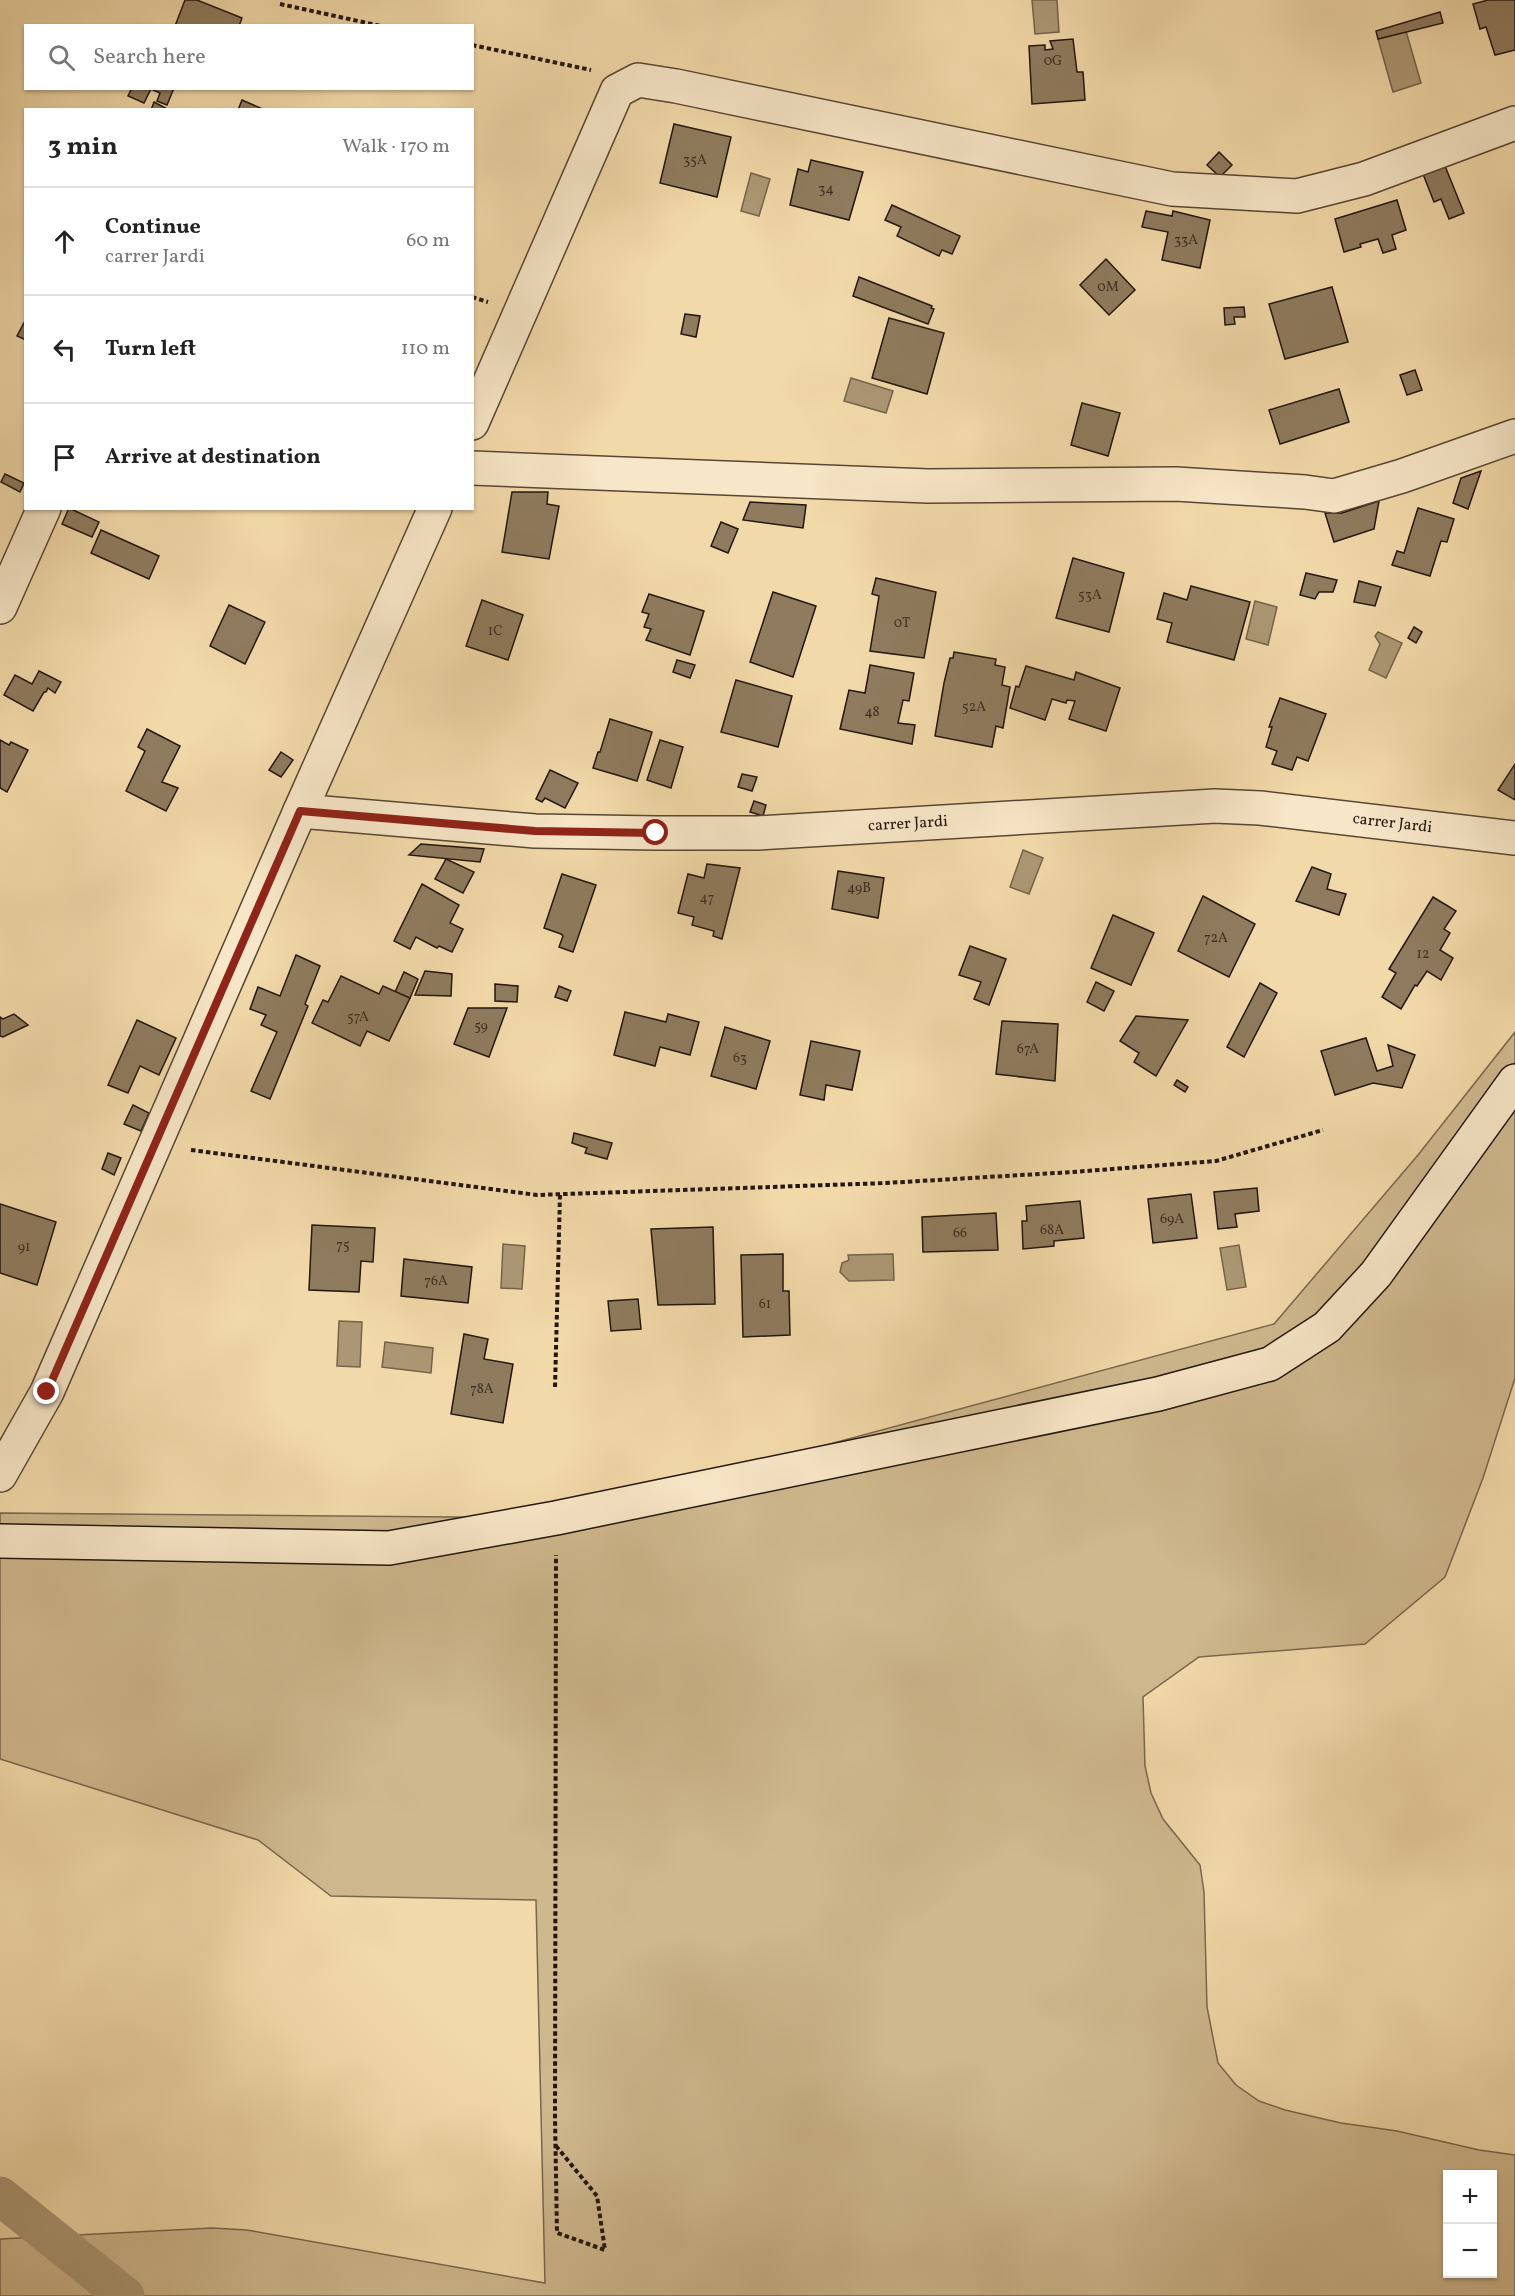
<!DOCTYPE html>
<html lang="en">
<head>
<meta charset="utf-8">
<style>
	:root { --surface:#fff; --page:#f6f6f6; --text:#222; --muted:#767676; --line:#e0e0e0 }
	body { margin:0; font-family:Vollkorn,serif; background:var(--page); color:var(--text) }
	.controls { position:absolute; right:18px; bottom:18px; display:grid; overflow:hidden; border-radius:0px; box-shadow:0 2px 4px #0004 }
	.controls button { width:54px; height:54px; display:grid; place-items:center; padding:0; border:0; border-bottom:2px solid var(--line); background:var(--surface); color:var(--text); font:30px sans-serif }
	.stop { position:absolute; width:18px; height:18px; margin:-14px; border:4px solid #8f2418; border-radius:50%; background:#fff }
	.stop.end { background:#8f2418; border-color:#fff; box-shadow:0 2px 6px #0008 }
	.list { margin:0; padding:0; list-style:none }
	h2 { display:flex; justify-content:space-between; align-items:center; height:78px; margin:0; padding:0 24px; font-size:26px }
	h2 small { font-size:20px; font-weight:400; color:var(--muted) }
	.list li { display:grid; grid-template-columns:39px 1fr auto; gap:18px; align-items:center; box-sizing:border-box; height:108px; padding:0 24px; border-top:2px solid var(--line) }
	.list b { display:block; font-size:22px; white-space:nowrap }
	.list p { margin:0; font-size:20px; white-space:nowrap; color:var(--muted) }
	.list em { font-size:20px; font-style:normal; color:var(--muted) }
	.icon { flex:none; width:33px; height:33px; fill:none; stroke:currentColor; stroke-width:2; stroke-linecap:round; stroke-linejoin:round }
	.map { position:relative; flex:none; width:1515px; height:2296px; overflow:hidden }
	.search { position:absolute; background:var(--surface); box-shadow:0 2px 4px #0004; left:24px; top:24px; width:450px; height:66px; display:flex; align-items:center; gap:15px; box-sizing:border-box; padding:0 21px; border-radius:0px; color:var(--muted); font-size:22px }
	.panel { position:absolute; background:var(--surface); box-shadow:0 2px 4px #0004; left:24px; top:108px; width:450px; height:402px; border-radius:0px }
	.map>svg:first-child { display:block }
</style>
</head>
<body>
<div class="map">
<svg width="1515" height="2296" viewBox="0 0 1515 2296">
	<rect width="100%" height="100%" fill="#f2d9a9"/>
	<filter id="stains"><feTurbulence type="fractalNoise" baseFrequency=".00333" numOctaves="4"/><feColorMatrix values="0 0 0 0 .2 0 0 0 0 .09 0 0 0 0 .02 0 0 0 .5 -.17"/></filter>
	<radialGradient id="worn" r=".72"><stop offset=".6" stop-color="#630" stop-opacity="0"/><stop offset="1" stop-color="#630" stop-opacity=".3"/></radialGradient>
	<path fill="#cfb88e" stroke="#79674d" stroke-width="1.5" fill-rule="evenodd" d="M1515 1032V1378L1483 1478 1445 1577 1365 1644 1199 1657 1143 1697 1145 1766 1151 1793 1163 1819 1200 1865 1204 1892 1207 2007 1218 2063 1236 2085 1259 2101 1285 2110 1341 2123 1397 2131 1479 2150 1515 2155V2296H0V2239L212 2228 247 2230 545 2283 536 1900 331 1896 258 1840 0 1759V1513L556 1518 1274 1324 1418 1155ZM1448 2174H1492V2274H1448Z"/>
	<g fill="#ac9774" stroke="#75634a" stroke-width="1.5">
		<path d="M1032 0H1057L1059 32 1035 34Z"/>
		<path d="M1406 31 1421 83 1393 92 1378 39Z"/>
		<path d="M751 173 770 179 759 216 741 211Z"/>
		<path d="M851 378 893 391 886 413 844 401Z"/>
		<path d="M1255 601 1277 607 1268 645 1246 639Z"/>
		<path d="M1378 632 1402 643 1386 678 1369 670 1380 644 1375 636Z"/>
		<path d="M1023 850 1043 858 1029 894 1010 887Z"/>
		<path d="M503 1244 525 1246 522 1289 501 1288Z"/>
		<path d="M1239 1245 1246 1287 1227 1290 1220 1248Z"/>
		<path d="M893 1254 894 1280 849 1281 840 1272 842 1263 849 1260 848 1255Z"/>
		<path d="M339 1321 362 1322 360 1367 337 1366Z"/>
		<path d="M385 1342 433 1348 431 1373 382 1367Z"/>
	</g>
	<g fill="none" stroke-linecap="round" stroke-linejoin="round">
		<path stroke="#ac9774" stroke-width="39" d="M0 2196 125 2296"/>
	</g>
	<g fill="#8f7b5e" stroke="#23160c" stroke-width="1.5">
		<path d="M185 0H197L242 18 239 26H175Z"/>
		<path d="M1488 0H1515V50L1495 55 1486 27 1480 29 1473 4Z"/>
		<path d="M1440 12 1443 23 1378 39 1376 31Z"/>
		<path d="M1073 39 1077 72H1083L1085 100 1032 104 1029 46 1045 45V50L1053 49 1050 41Z"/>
		<path d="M132 88H174L167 105 157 101 160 93 151 89 144 103 128 96Z"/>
		<path d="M242 100 265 110H238Z"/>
		<path d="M154 102 169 110H151Z"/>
		<path d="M674 124 731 137 717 197 660 183Z"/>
		<path d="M1219 152 1232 165 1220 177 1207 165Z"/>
		<path d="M811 160 863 172 849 220 790 205 798 169 808 172Z"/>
		<path d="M1445 166 1464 213 1449 219 1441 199 1434 202 1423 174Z"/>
		<path d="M1397 200 1406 230 1392 235 1396 249 1383 253 1378 239 1360 244 1361 247 1344 252 1335 219Z"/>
		<path d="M892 205 960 236 952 254 942 250 939 256 897 236 901 227 885 220Z"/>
		<path d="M1146 211 1172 216 1173 211 1210 220 1200 268 1162 260 1168 232 1142 227Z"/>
		<path d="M1106 259 1135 290 1109 315 1080 285Z"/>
		<path d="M859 277 932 306 931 308 934 309 928 324 853 296Z"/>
		<path d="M1332 287 1348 342 1285 359 1269 304Z"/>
		<path d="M1244 307 1245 317H1234L1235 324 1225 325 1224 308Z"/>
		<path d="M685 314 700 316 696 337 681 334Z"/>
		<path d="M889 318 944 333 927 394 872 378Z"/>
		<path d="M26 319V340L17 336Z"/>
		<path d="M1415 370 1422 390 1407 395 1400 375Z"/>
		<path d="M1339 389 1349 422 1280 444 1269 410Z"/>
		<path d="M1082 403 1120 413 1108 456 1071 445Z"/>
		<path d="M1481 471 1468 509 1453 503 1461 478Z"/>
		<path d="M5 474 24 483 20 492 1 482Z"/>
		<path d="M512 492H548L547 504 559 506 549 559 502 552Z"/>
		<path d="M1379 501 1374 529 1334 542 1325 513H1342Z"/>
		<path d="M750 502 806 505 803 528 743 520Z"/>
		<path d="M69 508 99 522 92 537 62 524Z"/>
		<path d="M1418 508 1454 519 1447 542 1441 541 1430 576 1392 565 1397 551 1404 553Z"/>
		<path d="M721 522 738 529 728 553 711 546Z"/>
		<path d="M101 530 159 556 149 579 91 553Z"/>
		<path d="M1073 558 1124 573 1109 632 1056 618Z"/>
		<path d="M1306 573 1337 580 1333 592H1319L1315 599 1300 595Z"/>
		<path d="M876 578 936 592 924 658 870 651 879 596 872 594Z"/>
		<path d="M1359 581 1381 587 1375 606 1354 602Z"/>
		<path d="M1191 586 1250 602 1234 660 1167 642 1172 623 1157 619 1164 593 1187 600Z"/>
		<path d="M773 592 816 606 793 677 750 662Z"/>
		<path d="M649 594 704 611 690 655 646 640 651 629 644 627 649 614 642 612Z"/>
		<path d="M482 600 523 615 508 660 466 646Z"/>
		<path d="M229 605 265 622 245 664 210 646Z"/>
		<path d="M1414 627 1422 632 1416 643 1408 638Z"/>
		<path d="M954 652 996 659 995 665 1005 667 1002 685 1010 687 1003 728 996 726 992 747 935 736 944 683 950 658H953Z"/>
		<path d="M677 660 695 665 690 678 673 672Z"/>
		<path d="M870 665 914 673 909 701 903 700 898 723 915 725 912 744 840 729 849 690 865 693Z"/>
		<path d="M1026 666 1074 680 1076 672 1120 688 1106 731 1069 719 1075 701 1067 700 1066 703 1052 699 1045 720 1010 708 1016 686 1019 687Z"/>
		<path d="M39 671 61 682 55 693 48 688 46 692H44L33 711 4 695 15 675 32 684Z"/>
		<path d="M736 680 792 696 778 747 721 732Z"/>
		<path d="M1280 698 1326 714 1308 761 1297 757 1292 770 1272 764 1277 751 1266 747 1272 727H1269Z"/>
		<path d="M610 719 652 732 637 781 593 768 598 752H600Z"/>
		<path d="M147 729 180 746 162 782 178 788 166 811 126 791 145 751 138 747Z"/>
		<path d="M0 740 9 745 11 742 28 750 7 792 0 788Z"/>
		<path d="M660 740 683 747 671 788 647 780Z"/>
		<path d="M281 752 293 760 281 777 269 770Z"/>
		<path d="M1515 764V800L1498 790Z"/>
		<path d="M550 770 578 783 565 808 545 798 542 802 536 799Z"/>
		<path d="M742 774 757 777 752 791 738 787Z"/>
		<path d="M754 801 766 805 763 816 750 812Z"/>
		<path d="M421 844 484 849 480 862 409 855Z"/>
		<path d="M446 859 474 872 463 893 435 879Z"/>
		<path d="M707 864 740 868 722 939 713 936 714 931 692 925 694 917 678 913 688 874 704 878Z"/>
		<path d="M1312 867 1331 874 1327 889 1346 894 1339 915 1296 901Z"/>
		<path d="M838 871 884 878 878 918 832 909Z"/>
		<path d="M562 874 596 885 573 952 559 947 563 936 561 934 544 928Z"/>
		<path d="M422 884 459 905 450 923 463 929 452 952 439 946 437 948 416 937 410 949 394 941Z"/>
		<path d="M1203 896 1255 924 1229 977 1178 951Z"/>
		<path d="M1433 897 1456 911 1444 929 1450 933 1440 950 1453 958 1441 980 1427 971 1417 986 1415 985 1401 1009 1382 997 1396 973 1389 969Z"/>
		<path d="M1113 915 1154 933 1131 985 1091 968Z"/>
		<path d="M970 946 1006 959 989 1005 974 999 981 982 959 975Z"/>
		<path d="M296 955 320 966 305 1004 308 1006 270 1099 251 1091 277 1032 261 1025 266 1015 250 1009 258 987 280 996Z"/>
		<path d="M425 971 452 974 451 996 415 995Z"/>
		<path d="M404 972 418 979 410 998 395 992Z"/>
		<path d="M341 976 379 994 383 986 410 998 389 1041 367 1031 360 1046 312 1023 323 1000 328 1002Z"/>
		<path d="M1096 982 1114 991 1104 1011 1087 1002Z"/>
		<path d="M1260 983 1277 993 1244 1057 1227 1047Z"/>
		<path d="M495 984 518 986 517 1002 495 1001Z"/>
		<path d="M559 986 571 991 567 1001 555 997Z"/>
		<path d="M468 1008H507L489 1057 454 1044Z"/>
		<path d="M625 1012 666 1022 668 1014 699 1022 690 1055 660 1047 655 1066 614 1055Z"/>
		<path d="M14 1014 28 1025 3 1037 0 1036V1017L3 1019Z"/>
		<path d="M1136 1016 1188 1020 1156 1076 1134 1062 1139 1053 1120 1041Z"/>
		<path d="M137 1020 176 1038 159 1075 140 1066 128 1093 108 1085Z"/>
		<path d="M1002 1021 1058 1024 1055 1081 996 1074Z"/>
		<path d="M725 1027 770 1041 756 1089 711 1076Z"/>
		<path d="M1366 1038 1377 1071 1393 1066 1388 1045 1415 1055 1402 1088 1373 1083 1335 1095 1321 1051Z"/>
		<path d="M811 1041 860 1051 852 1090 826 1085 824 1100 800 1095Z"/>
		<path d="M1177 1080 1188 1087 1185 1092 1174 1085Z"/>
		<path d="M133 1105 149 1113 141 1131 124 1124Z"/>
		<path d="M574 1133 612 1143 607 1159 585 1153 587 1148 572 1143Z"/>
		<path d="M108 1153 121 1158 114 1175 102 1169Z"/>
		<path d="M1257 1188 1259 1211 1235 1214 1237 1227 1218 1229 1214 1192Z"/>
		<path d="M1191 1194 1197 1238 1153 1243 1148 1199Z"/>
		<path d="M1080 1201 1084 1238 1054 1241V1246L1023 1249 1022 1221H1027L1026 1206Z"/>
		<path d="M0 1204 56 1222 37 1285 0 1273Z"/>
		<path d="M996 1213 998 1250 923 1252 922 1217Z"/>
		<path d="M312 1225 375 1228 373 1262 361 1261 359 1292 309 1290Z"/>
		<path d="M713 1227 715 1304 658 1305 651 1229Z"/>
		<path d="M783 1254V1291H789L790 1335 743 1337 741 1255Z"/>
		<path d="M404 1259 472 1267 468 1303 401 1296Z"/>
		<path d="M638 1299 641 1329 611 1331 608 1301Z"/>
		<path d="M464 1334 488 1339 484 1359 513 1364 503 1423 451 1414Z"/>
	</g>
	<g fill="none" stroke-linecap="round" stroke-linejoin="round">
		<g stroke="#574733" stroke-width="36">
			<g id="street">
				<path d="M472 423 617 91 638 80 676 86 1172 189 1297 196 1364 179 1515 123"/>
				<path d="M472 468 928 486 1176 484 1305 492 1334 496 1402 476 1515 436"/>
				<path d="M0 607 44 508"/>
				<path id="s1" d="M300 811 535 831 656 833H758L1215 806 1260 808 1515 838"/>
				<path d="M0 1475 47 1392 300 811 435 508"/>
			</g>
		</g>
		<g stroke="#23160c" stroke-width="36">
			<path id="secondary" d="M0 1541 389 1548 556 1518 1158 1394 1270 1364 1327 1327 1376 1274 1515 1081"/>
		</g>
		<g stroke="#23160c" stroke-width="4" stroke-dasharray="4.5 3" stroke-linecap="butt">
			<path d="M280 4 381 26"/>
			<path d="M472 45 591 70"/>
			<path d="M472 297 488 302"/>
			<path d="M191 1150 537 1195 886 1183 1073 1172 1216 1161 1323 1130"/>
			<path d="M555 1387 560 1195"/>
			<path d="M556 2146 597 2196 605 2250 557 2233 555 2118 556 1555"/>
		</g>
		<use href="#street" stroke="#f7e6c7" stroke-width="33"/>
		<use href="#secondary" stroke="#f7e6c7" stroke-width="33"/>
	</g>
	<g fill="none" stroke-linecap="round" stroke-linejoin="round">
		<path stroke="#8f2418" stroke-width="8" d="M47 1392 300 811 535 831 656 833"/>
	</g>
	<g text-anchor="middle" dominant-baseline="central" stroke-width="4.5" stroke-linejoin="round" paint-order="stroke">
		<g font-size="14" fill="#3e2f20">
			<text x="1053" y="61">0G</text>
			<text x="695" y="160">35A</text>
			<text x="826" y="189">34</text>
			<text x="1186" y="240">33A</text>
			<text x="1108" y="287">0M</text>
			<text x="1090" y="595">53A</text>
			<text x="902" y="623">0T</text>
			<text x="495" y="631">1C</text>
			<text x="974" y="707">52A</text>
			<text x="872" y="712">48</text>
			<text x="859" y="888">49B</text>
			<text x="707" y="898">47</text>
			<text x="1216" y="938">72A</text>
			<text x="1423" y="954">12</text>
			<text x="358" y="1017">57A</text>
			<text x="481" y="1026">59</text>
			<text x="1028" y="1049">67A</text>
			<text x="740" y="1058">63</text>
			<text x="1172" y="1219">69A</text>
			<text x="1052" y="1230">68A</text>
			<text x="960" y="1233">66</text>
			<text x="343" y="1245">75</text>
			<text x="24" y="1247">91</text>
			<text x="436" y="1281">76A</text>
			<text x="765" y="1304">61</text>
			<text x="482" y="1389">78A</text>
		</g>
		<g font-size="16" fill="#23160c" stroke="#f7e6c7">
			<text stroke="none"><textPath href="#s1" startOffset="609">carrer Jardi</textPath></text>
			<text stroke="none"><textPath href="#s1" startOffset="1095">carrer Jardi</textPath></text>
		</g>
	</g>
	<rect width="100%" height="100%" filter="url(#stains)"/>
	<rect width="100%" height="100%" fill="url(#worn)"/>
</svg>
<div class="controls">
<button>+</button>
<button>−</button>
</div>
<div class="stop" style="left:656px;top:833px"></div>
<div class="stop end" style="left:47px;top:1392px"></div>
<div class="search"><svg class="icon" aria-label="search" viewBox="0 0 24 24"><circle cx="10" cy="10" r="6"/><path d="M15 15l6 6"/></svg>Search here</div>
<section class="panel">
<h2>3 min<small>Walk · 170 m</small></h2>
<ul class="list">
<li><svg class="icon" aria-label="ahead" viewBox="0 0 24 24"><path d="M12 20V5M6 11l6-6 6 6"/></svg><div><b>Continue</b><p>carrer Jardi</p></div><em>60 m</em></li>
<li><svg class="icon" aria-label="left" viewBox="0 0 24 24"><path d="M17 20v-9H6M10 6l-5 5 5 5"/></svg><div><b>Turn left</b></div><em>110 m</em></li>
<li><svg class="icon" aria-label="arrive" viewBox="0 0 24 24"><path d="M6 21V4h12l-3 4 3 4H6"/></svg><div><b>Arrive at destination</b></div></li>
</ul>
</section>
</div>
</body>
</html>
